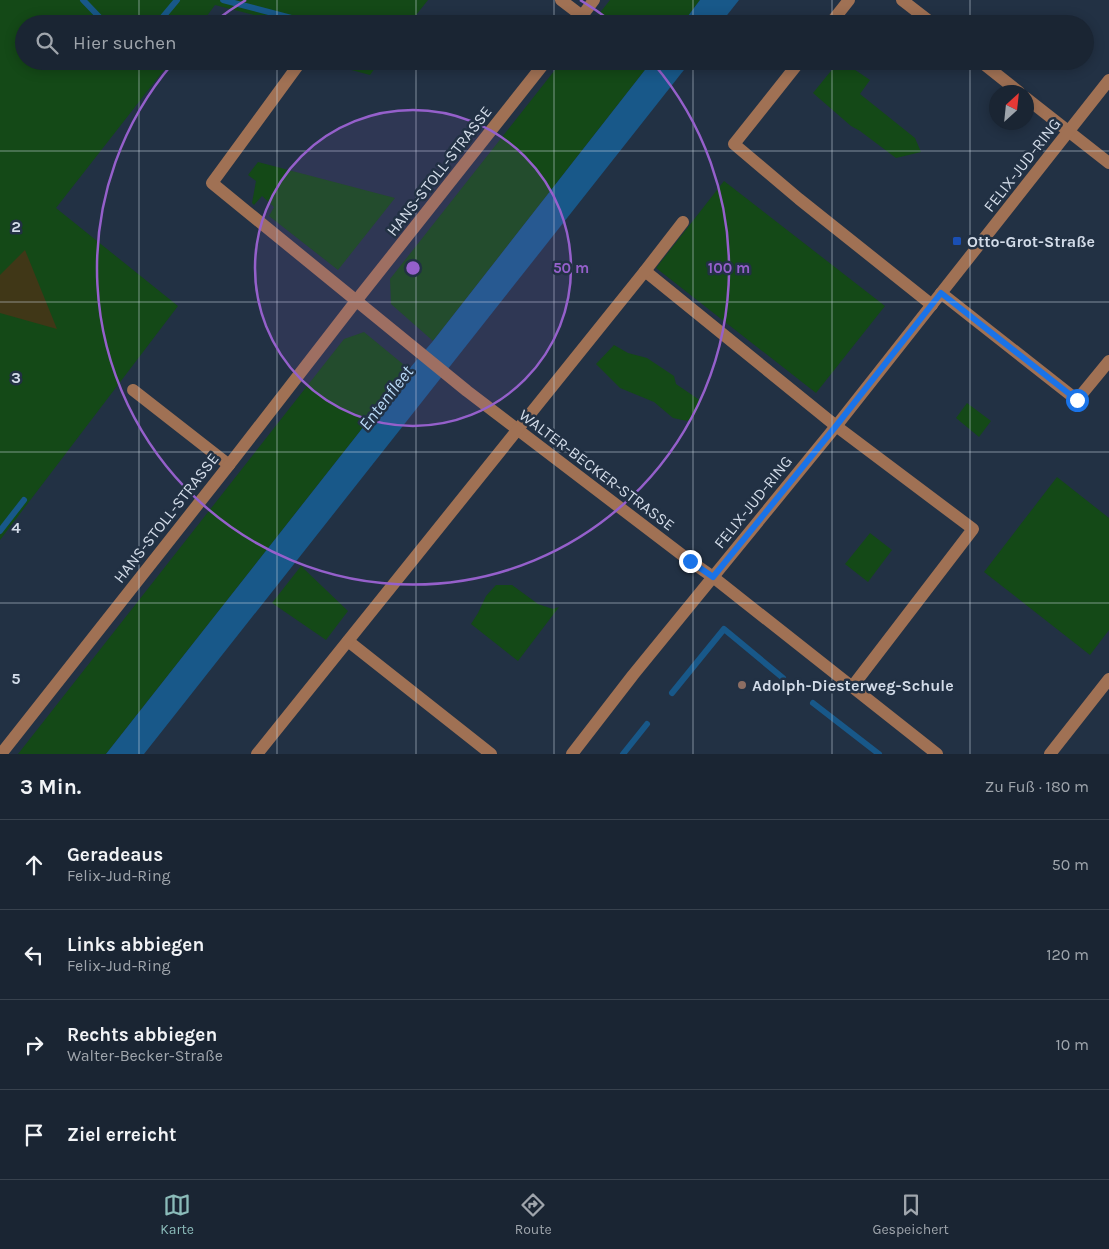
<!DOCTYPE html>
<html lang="de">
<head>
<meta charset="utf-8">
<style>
	:root { --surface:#1a2533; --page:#27313f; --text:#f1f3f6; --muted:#9fa5ac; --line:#38424e; --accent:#8bbbb9 }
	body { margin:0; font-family:Karla,sans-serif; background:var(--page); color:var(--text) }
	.compass { position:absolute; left:989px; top:85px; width:45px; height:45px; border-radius:50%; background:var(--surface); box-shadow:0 2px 12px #0003; rotate:27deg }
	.stop { position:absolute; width:15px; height:15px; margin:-11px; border:4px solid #1a73e8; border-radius:50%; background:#fff }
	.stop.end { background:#1a73e8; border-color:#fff; box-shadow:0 1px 5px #0008 }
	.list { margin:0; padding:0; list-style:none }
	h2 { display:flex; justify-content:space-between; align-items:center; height:65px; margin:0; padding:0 20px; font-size:21px }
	h2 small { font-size:16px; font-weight:400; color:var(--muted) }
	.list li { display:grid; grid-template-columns:32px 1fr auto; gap:15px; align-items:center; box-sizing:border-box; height:90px; padding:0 20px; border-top:1px solid var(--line) }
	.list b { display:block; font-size:19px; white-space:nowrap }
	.list p { margin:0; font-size:16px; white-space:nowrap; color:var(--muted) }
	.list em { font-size:16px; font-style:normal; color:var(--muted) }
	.icon { flex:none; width:28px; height:28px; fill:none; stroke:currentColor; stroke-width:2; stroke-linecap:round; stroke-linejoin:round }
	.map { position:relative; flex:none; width:1109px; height:754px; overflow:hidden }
	.search { position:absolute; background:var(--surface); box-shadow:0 2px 12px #0003; left:15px; right:15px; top:15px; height:55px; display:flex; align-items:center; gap:12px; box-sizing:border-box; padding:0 18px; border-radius:28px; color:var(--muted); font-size:19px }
	.sheet { height:425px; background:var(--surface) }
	nav { display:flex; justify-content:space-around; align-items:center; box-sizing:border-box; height:70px; border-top:1px solid var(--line); background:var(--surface); font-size:14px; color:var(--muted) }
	nav a { display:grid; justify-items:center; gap:2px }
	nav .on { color:var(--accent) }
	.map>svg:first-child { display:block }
</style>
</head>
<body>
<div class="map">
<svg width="1109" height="754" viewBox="0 0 1109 754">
	<rect width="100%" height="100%" fill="#223144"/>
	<g fill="#144917">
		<path d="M0 0H428L409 24H289L215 5 201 24H24V61H171L56 208 178 306 0 540Z"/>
		<path d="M610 0H700L682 24H591Z"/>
		<path d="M318 61H380L370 75Z"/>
		<path d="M562 61H652L433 341 391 304 390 279Z"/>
		<path d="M839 61H842L870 80 860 94 915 138 921 152 896 158 860 131 851 126 813 93Z"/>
		<path d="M258 162 395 198 338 270 269 216 274 207 262 196 254 205 252 203 256 181 248 175Z"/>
		<path d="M724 181 885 306 816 393 656 268Z"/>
		<path d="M364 332 409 369 106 754H18L344 339Z"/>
		<path d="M614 345 628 353 647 358 674 376 676 384 701 401 694 417 687 421 673 418 654 402 620 388 596 364Z"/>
		<path d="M967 403 991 421 979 437 956 418Z"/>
		<path d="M1057 477 1109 518V630L1090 655 984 572Z"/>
		<path d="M870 533 892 550 868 582 845 564Z"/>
		<path d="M301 566 348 611 326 640 272 603Z"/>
		<path d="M496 585H512L538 604 553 609 559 607 518 661 471 624 478 613 486 596Z"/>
	</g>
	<path fill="#403717" d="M25 250 57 329 0 313V275Z"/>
	<g fill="#185889">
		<path d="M700 0H739L720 24H682Z"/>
		<path d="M652 61H691L144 754H106L409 369 433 341Z"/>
	</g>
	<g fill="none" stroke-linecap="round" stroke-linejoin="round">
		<g stroke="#185889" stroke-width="6">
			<path d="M83 0 106 24"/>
			<path d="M223 0 314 24"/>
			<path d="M157 24 177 0"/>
			<path d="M0 531 24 500"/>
			<path d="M672 693 724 629 783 678"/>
			<path d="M813 703 879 754"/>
			<path d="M623 754 647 724"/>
		</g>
		<g stroke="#a07154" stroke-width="12">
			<path d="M561 0 582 16"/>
			<path d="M902 0 933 24"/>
			<path d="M576 24 594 0"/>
			<path d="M830 24 849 0"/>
			<path d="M800 61 734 144 799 199 932 305"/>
			<path d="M980 61 1019 92"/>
			<path d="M299 64 212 183 467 391 690 561 713 577 937 754"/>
			<path d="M1026 98 1109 163"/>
			<path d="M645 271 836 426 973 529 852 687"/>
			<path d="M941 293 1077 400 1109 361"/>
			<path d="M133 390 229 465"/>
			<path d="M348 641 491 754"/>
			<path d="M1 754 229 465 356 301 546 61"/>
			<path d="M257 754 645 271 683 222"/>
			<path d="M572 754 633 675 841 420 1109 80"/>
			<path d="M1050 754 1109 679"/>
		</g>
	</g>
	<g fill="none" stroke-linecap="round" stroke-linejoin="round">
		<path stroke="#1a73e8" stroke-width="6" d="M690 561 713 577 836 426 941 293 1077 400"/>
	</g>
	<path fill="none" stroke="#d2dbe8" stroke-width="1" stroke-opacity="0.55" d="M139 0V24M277 0V24M416 0V24M554 0V24M693 0V24M832 0V24M970 0V24M139 61V754M277 61V754M416 61V754M554 61V754M693 61V754M832 61V754M970 61V754M0 151H1109M0 302H1109M0 452H1109M0 603H1109"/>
	<circle cx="413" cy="268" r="158" fill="#9560cb" fill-opacity=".12"/>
	<g fill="none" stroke="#9560cb" stroke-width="2.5">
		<circle cx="413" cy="268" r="158"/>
		<path d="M214 22A316 316 0 0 1 246 0M580 0A316 316 0 0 1 612 22M653 63A316 316 0 1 1 173 63"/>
	</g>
	<rect fill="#1a4fb4" stroke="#223144" stroke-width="2" x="952" y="236" width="10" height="10" rx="2.5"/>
	<circle fill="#8d6e63" stroke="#223144" stroke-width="2" cx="742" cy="685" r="5"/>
	<g text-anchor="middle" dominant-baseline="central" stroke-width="5" stroke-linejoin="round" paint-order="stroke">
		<g font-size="16" fill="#d2dbe8" stroke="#223144">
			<text transform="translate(1022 165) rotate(-52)">FELIX-JUD-RING</text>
			<text transform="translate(439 171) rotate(-52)">HANS-STOLL-STRASSE</text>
			<text transform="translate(597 470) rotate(37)">WALTER-BECKER-STRASSE</text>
			<text transform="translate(753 502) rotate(-51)">FELIX-JUD-RING</text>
			<text transform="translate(166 518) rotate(-52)">HANS-STOLL-STRASSE</text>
		</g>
		<g font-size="16" font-weight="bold" fill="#d2dbe8" stroke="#223144" text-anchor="start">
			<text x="967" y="241">Otto-Grot-Straße</text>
			<text x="752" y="685">Adolph-Diesterweg-Schule</text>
		</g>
		<g font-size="18" font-style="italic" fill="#b9d9f6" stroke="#223144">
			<text transform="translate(386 398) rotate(-52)">Entenfleet</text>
		</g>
	</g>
	<g font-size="16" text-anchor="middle" font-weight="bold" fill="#d2dbe8" stroke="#223144" stroke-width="5" stroke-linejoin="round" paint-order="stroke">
		<text x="16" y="232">2</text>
		<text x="16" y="383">3</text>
		<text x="16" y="533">4</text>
		<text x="16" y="684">5</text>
	</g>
	<circle cx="413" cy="268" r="8" fill="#9560cb" stroke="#223144" stroke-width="2.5"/>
	<g font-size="15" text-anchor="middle" font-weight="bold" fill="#9560cb" stroke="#223144" stroke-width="5" stroke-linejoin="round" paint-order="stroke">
		<text x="571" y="273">50 m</text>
		<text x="729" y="273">100 m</text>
	</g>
</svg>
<svg class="compass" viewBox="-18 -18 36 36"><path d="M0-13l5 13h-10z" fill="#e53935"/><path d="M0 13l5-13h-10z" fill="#9fa5ac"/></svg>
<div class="stop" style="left:1077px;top:400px"></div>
<div class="stop end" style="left:690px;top:561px"></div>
<div class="search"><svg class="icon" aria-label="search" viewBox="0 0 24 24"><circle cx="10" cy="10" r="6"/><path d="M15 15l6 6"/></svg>Hier suchen</div>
</div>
<section class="sheet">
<h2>3 Min.<small>Zu Fuß · 180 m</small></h2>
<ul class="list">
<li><svg class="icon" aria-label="ahead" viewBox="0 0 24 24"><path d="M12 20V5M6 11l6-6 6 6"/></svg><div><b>Geradeaus</b><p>Felix-Jud-Ring</p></div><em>50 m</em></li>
<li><svg class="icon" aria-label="left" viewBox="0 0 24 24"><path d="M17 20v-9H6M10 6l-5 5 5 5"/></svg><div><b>Links abbiegen</b><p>Felix-Jud-Ring</p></div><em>120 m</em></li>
<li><svg class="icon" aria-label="right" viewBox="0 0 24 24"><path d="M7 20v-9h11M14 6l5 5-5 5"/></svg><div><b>Rechts abbiegen</b><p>Walter-Becker-Straße</p></div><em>10 m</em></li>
<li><svg class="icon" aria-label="arrive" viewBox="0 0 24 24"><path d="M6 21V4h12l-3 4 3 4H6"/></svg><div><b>Ziel erreicht</b></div></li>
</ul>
</section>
<nav>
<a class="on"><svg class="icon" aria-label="map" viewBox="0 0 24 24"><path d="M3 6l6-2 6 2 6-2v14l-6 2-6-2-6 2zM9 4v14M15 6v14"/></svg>Karte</a>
<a><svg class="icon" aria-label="directions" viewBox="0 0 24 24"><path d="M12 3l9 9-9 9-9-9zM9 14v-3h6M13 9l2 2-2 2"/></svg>Route</a>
<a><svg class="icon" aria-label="saved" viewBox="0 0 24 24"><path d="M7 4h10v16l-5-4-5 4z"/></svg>Gespeichert</a>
</nav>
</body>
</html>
